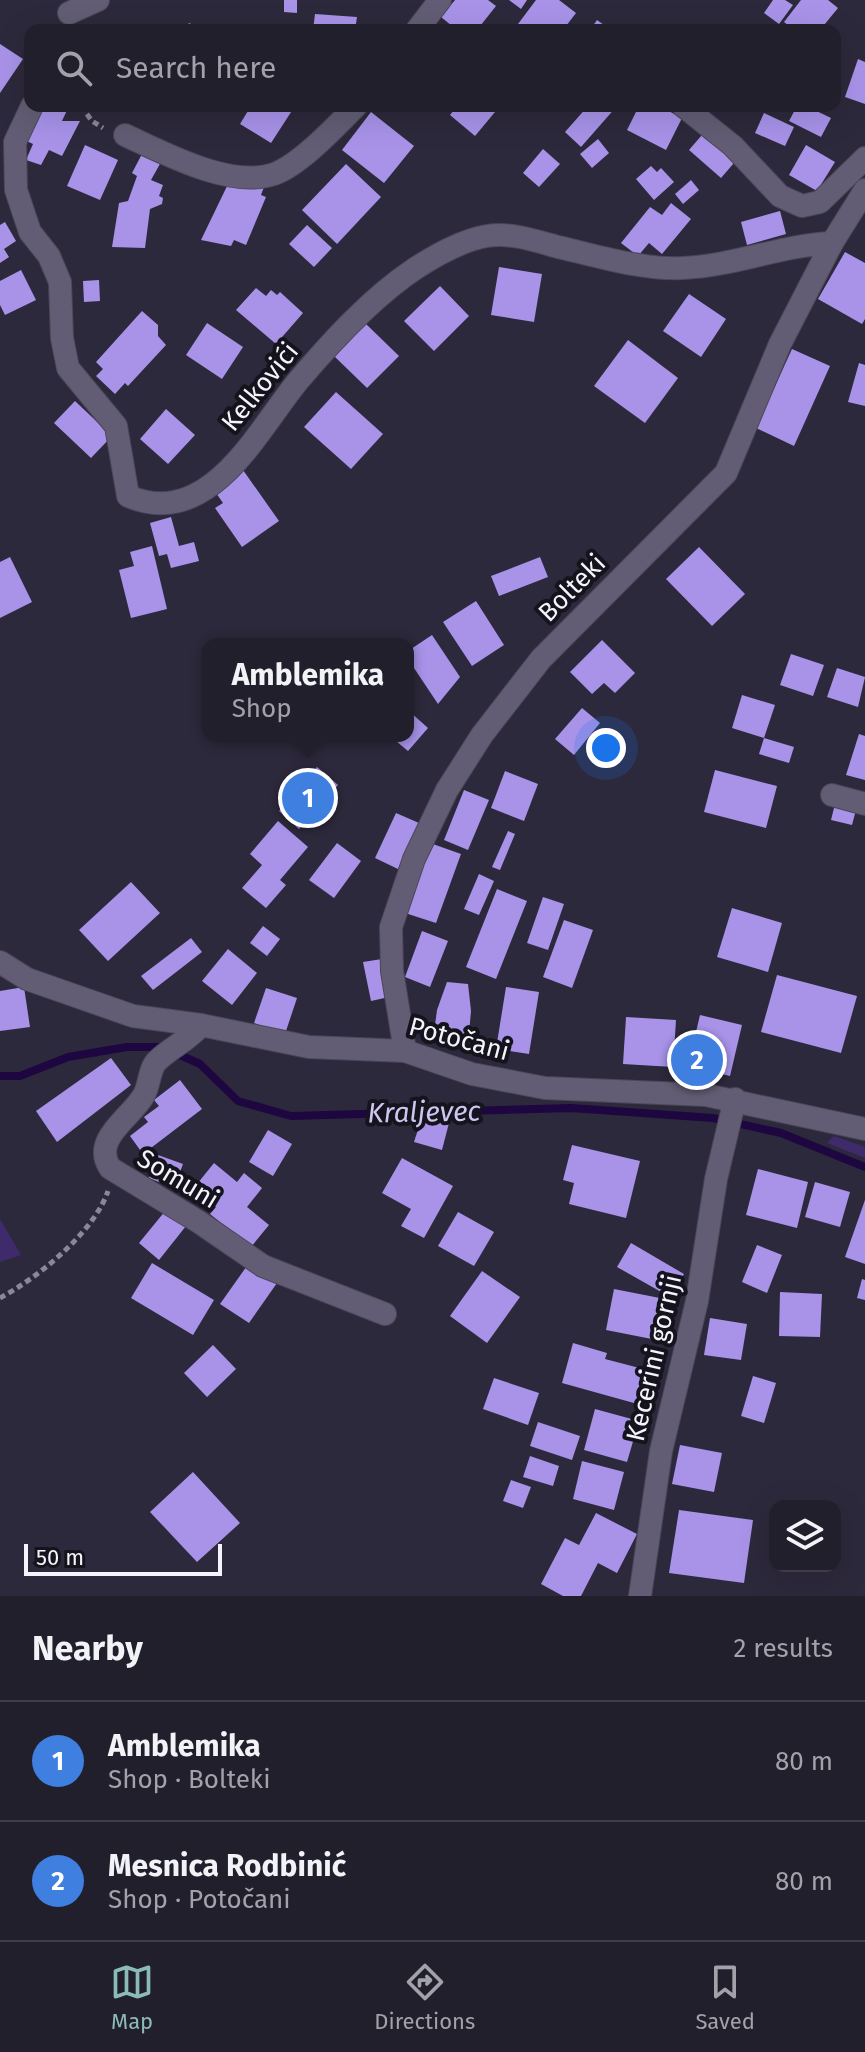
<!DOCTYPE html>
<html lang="en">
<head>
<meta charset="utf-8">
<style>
	:root { --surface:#221f2d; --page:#2a2735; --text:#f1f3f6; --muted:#a2a2aa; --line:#3f3d49; --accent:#8bbbb9 }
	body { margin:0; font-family:"Fira Sans",sans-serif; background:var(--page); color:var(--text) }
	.controls { position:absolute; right:24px; bottom:24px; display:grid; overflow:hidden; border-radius:16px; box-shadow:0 8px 32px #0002 }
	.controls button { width:72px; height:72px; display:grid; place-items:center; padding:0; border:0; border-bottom:2px solid var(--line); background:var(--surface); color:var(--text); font:40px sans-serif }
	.scale { position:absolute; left:24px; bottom:20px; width:198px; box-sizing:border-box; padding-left:8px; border:4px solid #f5f3fe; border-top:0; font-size:22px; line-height:28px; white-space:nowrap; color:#f5f3fe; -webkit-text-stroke:6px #15131c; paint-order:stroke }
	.you { position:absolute; left:606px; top:748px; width:28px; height:28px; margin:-20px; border:6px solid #fff; border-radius:50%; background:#1a73e8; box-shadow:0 0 0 12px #1a73e833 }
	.badge { display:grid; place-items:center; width:52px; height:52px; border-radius:50%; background:var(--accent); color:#fff; font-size:26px; font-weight:700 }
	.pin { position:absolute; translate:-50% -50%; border:4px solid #fff; box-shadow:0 2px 8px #0006 }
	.popup { position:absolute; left:202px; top:638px; width:212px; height:104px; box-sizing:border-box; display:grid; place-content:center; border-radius:16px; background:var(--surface); filter:drop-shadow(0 2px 6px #0005); font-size:26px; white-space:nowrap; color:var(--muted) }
	.popup b { font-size:30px; color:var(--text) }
	.popup::after { content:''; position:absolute; left:50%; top:100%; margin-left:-16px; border:16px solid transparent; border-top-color:var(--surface) }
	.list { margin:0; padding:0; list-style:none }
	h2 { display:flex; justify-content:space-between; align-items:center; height:104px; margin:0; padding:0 32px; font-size:34px }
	h2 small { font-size:26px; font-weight:400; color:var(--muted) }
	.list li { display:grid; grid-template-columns:52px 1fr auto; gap:24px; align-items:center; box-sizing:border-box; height:120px; padding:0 32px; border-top:2px solid var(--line) }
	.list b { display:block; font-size:30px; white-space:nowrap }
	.list p { margin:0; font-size:26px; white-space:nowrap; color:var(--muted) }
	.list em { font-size:26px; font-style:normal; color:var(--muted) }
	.icon { flex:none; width:44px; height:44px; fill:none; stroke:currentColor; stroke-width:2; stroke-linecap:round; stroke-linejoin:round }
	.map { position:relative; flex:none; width:865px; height:1596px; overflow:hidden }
	.search { position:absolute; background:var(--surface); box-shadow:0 8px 32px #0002; left:24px; right:24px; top:24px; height:88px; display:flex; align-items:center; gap:20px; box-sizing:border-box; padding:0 28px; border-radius:16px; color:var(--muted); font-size:30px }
	.sheet { height:344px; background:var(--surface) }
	nav { display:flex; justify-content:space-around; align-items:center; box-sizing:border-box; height:112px; border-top:2px solid var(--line); background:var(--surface); font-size:22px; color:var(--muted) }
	nav a { display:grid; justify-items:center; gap:4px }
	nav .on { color:var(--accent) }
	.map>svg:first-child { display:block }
</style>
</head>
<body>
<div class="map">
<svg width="865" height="1596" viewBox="0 0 865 1596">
	<rect width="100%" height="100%" fill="#2d293c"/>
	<g fill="#3f2a6c">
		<path d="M834 1136 865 1147V1158L827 1143Z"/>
		<path d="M0 1219 21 1255 0 1262Z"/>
	</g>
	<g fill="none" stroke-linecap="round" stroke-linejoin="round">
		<path stroke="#1e0640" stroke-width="8" d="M0 1076H20L68 1057 127 1047H162L200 1064 238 1101 291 1116 571 1108 713 1118 781 1133 865 1167"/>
	</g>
	<g fill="#a893e9">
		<path d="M284 0H297V13L284 12Z"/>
		<path d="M455 0H488L496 6 477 30H457L441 17Z"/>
		<path d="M509 0H527L521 9Z"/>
		<path d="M536 0H559L576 13 563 30H518L515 28Z"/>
		<path d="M773 0H785L793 5 779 24 764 13Z"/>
		<path d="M801 0H828L838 8 820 30H794L784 22Z"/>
		<path d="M315 14 357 17 355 30H313Z"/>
		<path d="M597 20 611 30H590Z"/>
		<path d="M189 23 202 30H185Z"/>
		<path d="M0 44 23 59 0 93Z"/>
		<path d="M858 59 865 62V104L845 97Z"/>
		<path d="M43 106H69L62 121H80L62 156 49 150 41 165 26 160 33 144 22 139Z"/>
		<path d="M251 106H295L271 143 240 124Z"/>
		<path d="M457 106H500L475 136 450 115Z"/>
		<path d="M588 106H617L581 147 565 132Z"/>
		<path d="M639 106H659L682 118 666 150 627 130Z"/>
		<path d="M797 106H806L831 118 821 137 789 121Z"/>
		<path d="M371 112 414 146 384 183 342 150Z"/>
		<path d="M764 113 794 127 785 146 755 133Z"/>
		<path d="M708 128 740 156 721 178 689 150Z"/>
		<path d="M598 139 609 153 592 168 580 154Z"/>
		<path d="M85 145 118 160 100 200 67 186Z"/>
		<path d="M806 145 835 162 817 191 789 175Z"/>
		<path d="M543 149 560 164 539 187 523 173Z"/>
		<path d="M142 154 161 162 151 180 163 185 159 196 163 198 162 204 150 209 145 248 112 247 119 203 128 201 137 176 132 173Z"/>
		<path d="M346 164 381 197 337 244 302 210Z"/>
		<path d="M651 166 657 172 661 168 674 182 654 200 636 179Z"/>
		<path d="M691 180 699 190 683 204 675 194Z"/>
		<path d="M229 182 264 187 261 195 266 197 246 245 234 240 231 246 201 240Z"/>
		<path d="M671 203 691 219 662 254 649 243 638 256 621 243 650 207 662 215Z"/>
		<path d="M780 211 786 234 747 245 741 222Z"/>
		<path d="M5 222 16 241 4 249 9 257 0 263V225Z"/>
		<path d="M307 225 332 248 314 267 289 244Z"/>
		<path d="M845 252 865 263V319L862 324 818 299Z"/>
		<path d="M499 267 542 274 534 322 491 315Z"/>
		<path d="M21 270 36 300 5 315 0 305V281Z"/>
		<path d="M99 280 100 301 84 302 83 281Z"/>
		<path d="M440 286 469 316 434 351 404 321Z"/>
		<path d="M256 288 266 296 271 290 277 295 280 292 303 313 276 344 236 310Z"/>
		<path d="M689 294 726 319 701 357 663 331Z"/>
		<path d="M142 311 158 325V336L166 345 128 386 125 383 115 394 96 376 103 369 96 362Z"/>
		<path d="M207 323 243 347 222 379 186 355Z"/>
		<path d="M366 324 399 356 367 388 334 356Z"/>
		<path d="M628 340 678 378 645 423 594 386Z"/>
		<path d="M792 349 830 366 794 446 756 428Z"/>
		<path d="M859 363 865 365V406L848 402Z"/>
		<path d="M336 392 383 434 351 469 304 427Z"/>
		<path d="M75 401 112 436 91 458 54 423Z"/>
		<path d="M166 409 195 435 168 464 140 439Z"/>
		<path d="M243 470 279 521 242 547 215 508 223 503 214 490Z"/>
		<path d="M171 517 179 546 194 542 199 561 171 568 167 554 159 556 150 523Z"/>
		<path d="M152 546 167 609 131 618 119 570 134 566 130 552Z"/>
		<path d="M699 547 745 594 712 626 666 579Z"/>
		<path d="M10 557 32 602 0 618V562Z"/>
		<path d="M540 557 548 577 499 596 491 576Z"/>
		<path d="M476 601 504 645 472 666 443 622Z"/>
		<path d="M432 635 460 677 438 704 408 659V651Z"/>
		<path d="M602 640 635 673 615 693 604 683 592 694 570 672Z"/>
		<path d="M791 654 824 665 813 696 780 685Z"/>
		<path d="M837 668 865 677 858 707 827 697Z"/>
		<path d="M742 695 775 705 764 738 732 728Z"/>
		<path d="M582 708 600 723 574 755 555 739Z"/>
		<path d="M410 712 428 728 408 751 390 736H408Z"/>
		<path d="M859 734 865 736V780L846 775Z"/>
		<path d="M764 738 794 747 789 763 759 754Z"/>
		<path d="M317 767 338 785 299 829 279 811Z"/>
		<path d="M715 770 777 786 766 828 704 812Z"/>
		<path d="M505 771 538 784 524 821 491 808Z"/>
		<path d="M464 790 489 800 468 850 444 840Z"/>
		<path d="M835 804 856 810 852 825 831 820Z"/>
		<path d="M396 813 419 823 398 869 375 858Z"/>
		<path d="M278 821 308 847 280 880 286 885 266 908 242 888 262 865 250 854Z"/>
		<path d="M508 831 515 834 500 870 492 867Z"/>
		<path d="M337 843 361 861 334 898 309 880Z"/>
		<path d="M430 843 461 854 436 923 405 913Z"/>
		<path d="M479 874 494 881 479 915 464 909Z"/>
		<path d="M131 882 160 913 108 961 79 930Z"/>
		<path d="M497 889 527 901 496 979 466 967Z"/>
		<path d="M543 897 564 904 548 950 527 943Z"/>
		<path d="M732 908 782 923 768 972 717 957Z"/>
		<path d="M564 920 593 930 572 988 543 977Z"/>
		<path d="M263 926 280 939 267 956 250 943Z"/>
		<path d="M422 931 448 941 430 987 405 977Z"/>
		<path d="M191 938 202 952 153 990 141 976Z"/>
		<path d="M228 949 257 973 232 1005 202 981Z"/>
		<path d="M382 959 389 997 371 1001 363 962Z"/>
		<path d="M777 975 857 996 841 1053 761 1032Z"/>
		<path d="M447 982 468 984 471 1011 468 1044 433 1040 437 1010Z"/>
		<path d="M24 987 30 1027 0 1031V991Z"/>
		<path d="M506 987 539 992 529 1054 496 1049Z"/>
		<path d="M266 988 297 998 285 1034 254 1023Z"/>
		<path d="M700 1015 742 1025 730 1076 688 1066Z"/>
		<path d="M626 1017 676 1020 673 1067 623 1064Z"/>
		<path d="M111 1058 131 1085 57 1142 36 1111Z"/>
		<path d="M180 1080 202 1109 143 1154 130 1136 148 1122 144 1117 159 1106 154 1100Z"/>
		<path d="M450 1119 442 1150 414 1142 421 1120Z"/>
		<path d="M268 1130 292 1144 273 1176 249 1162Z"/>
		<path d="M572 1145 640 1161 626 1218 569 1204 574 1183 563 1180Z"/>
		<path d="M158 1155 183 1164 174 1188 149 1178Z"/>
		<path d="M402 1158 453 1186 424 1238 401 1226 411 1209 382 1193Z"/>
		<path d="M214 1163 237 1182 244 1173 262 1188 247 1207 269 1225 251 1247 210 1214 216 1207 193 1189Z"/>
		<path d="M758 1169 808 1182 797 1228 746 1215Z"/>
		<path d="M815 1182 850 1192 840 1227 805 1217Z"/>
		<path d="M865 1200V1264L845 1257Z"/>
		<path d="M166 1210 186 1226 159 1260 139 1243Z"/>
		<path d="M458 1212 494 1232 474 1266 438 1246Z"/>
		<path d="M631 1243 684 1274 670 1297 617 1267Z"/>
		<path d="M757 1245 782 1255 767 1293 742 1282Z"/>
		<path d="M152 1263 214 1300 193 1335 131 1298Z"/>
		<path d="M249 1263 277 1283 249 1323 220 1304Z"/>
		<path d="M482 1271 520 1297 487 1343 450 1316Z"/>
		<path d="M862 1279 865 1280V1300L857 1298Z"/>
		<path d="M614 1289 670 1300 662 1341 606 1330Z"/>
		<path d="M780 1292 822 1294 820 1337 779 1336Z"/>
		<path d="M710 1318 747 1324 741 1360 704 1355Z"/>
		<path d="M573 1343 607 1353 605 1359 651 1371 641 1405 562 1383Z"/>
		<path d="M213 1345 236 1369 207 1397 184 1373Z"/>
		<path d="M753 1376 776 1383 764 1423 741 1416Z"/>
		<path d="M494 1378 539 1393 528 1425 483 1409Z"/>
		<path d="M595 1409 639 1421 627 1462 584 1450Z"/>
		<path d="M538 1422 580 1436 572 1460 530 1446Z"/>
		<path d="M680 1445 722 1453 714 1492 672 1484Z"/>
		<path d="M530 1456 559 1466 553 1486 523 1477Z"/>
		<path d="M582 1461 624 1472 614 1510 573 1499Z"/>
		<path d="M193 1472 240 1523 197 1562 150 1512Z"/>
		<path d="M511 1480 531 1487 523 1508 503 1501Z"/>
		<path d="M679 1510 753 1520 744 1583 669 1573Z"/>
		<path d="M596 1513 637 1534 617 1573 598 1563 581 1596H563L541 1584 565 1538 579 1545Z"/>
	</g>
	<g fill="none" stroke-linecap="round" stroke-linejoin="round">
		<g stroke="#4c4758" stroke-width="24">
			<g id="minor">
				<path d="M69 13 98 0"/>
				<path d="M417 30 440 0"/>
				<path d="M32 106 15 142 16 190 30 232 49 256 60 282 62 338 68 368 116 426 128 496C209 531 257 431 298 381 331 342 372 297 416 268 436 255 463 240 487 236 511 232 536 241 558 247 598 256 642 270 683 268 734 266 781 245 832 243"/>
				<path d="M683 106 733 146 780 196 802 206 820 202 865 158"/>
				<path d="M125 135C164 153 230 189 274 174 300 165 336 126 356 106"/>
				<path d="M832 795 865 804"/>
				<path d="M0 962 27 979 133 1016 201 1025 309 1047 405 1051 472 1074 545 1088 706 1095 865 1129"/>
				<path d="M201 1025C188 1041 171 1047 157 1061 149 1069 150 1084 144 1095 131 1118 91 1139 110 1168L199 1222 263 1266 385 1314"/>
				<path d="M405 1051 392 971 391 927 414 859 447 790 482 735 541 659 726 473 780 344 832 243 865 190"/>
				<path d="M640 1596 661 1451 697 1301 716 1179 735 1099"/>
			</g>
		</g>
		<g stroke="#8a8797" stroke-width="5" stroke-dasharray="6 4" stroke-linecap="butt">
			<path d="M81 106 92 121 103 128"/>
			<path d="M0 1298C39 1277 94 1232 108 1191"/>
		</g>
		<use href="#minor" stroke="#625d74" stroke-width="22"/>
	</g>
	<g text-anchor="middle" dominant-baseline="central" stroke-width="8" stroke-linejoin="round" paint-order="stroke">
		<g font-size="26" fill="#f5f3fe" stroke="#15131c">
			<text transform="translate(260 387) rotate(-51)">Kelkovići</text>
			<text transform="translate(572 588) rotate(-45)">Bolteki</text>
			<text transform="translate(459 1039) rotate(15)">Potočani</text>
			<text transform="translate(178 1179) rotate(31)">Somuni</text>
			<text transform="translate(654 1358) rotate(-77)">Kecerini gornji</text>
		</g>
		<g font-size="28" font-style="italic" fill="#cec5f2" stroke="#15131c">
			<text transform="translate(424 1112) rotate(-1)">Kraljevec</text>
		</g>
	</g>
</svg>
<div class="controls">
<button><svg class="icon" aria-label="layers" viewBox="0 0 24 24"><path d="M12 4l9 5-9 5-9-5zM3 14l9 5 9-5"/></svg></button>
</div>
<div class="scale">50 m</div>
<div class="you"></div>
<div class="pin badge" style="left:308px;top:798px;background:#3f7fe0">1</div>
<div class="popup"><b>Amblemika</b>Shop</div>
<div class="pin badge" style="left:697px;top:1060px;background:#3f7fe0">2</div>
<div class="search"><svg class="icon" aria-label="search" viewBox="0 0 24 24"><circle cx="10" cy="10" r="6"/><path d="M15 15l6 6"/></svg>Search here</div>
</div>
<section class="sheet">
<h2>Nearby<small>2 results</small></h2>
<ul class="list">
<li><span class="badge" style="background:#3f7fe0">1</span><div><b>Amblemika</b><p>Shop · Bolteki</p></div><em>80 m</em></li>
<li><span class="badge" style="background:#3f7fe0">2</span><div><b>Mesnica Rodbinić</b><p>Shop · Potočani</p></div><em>80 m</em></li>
</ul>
</section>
<nav>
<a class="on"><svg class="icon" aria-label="map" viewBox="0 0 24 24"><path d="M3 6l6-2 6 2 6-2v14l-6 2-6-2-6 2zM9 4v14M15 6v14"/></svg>Map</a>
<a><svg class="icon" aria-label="directions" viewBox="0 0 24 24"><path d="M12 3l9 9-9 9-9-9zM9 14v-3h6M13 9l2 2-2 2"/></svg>Directions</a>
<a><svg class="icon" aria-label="saved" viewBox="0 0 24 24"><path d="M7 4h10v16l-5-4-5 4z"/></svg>Saved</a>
</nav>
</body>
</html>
